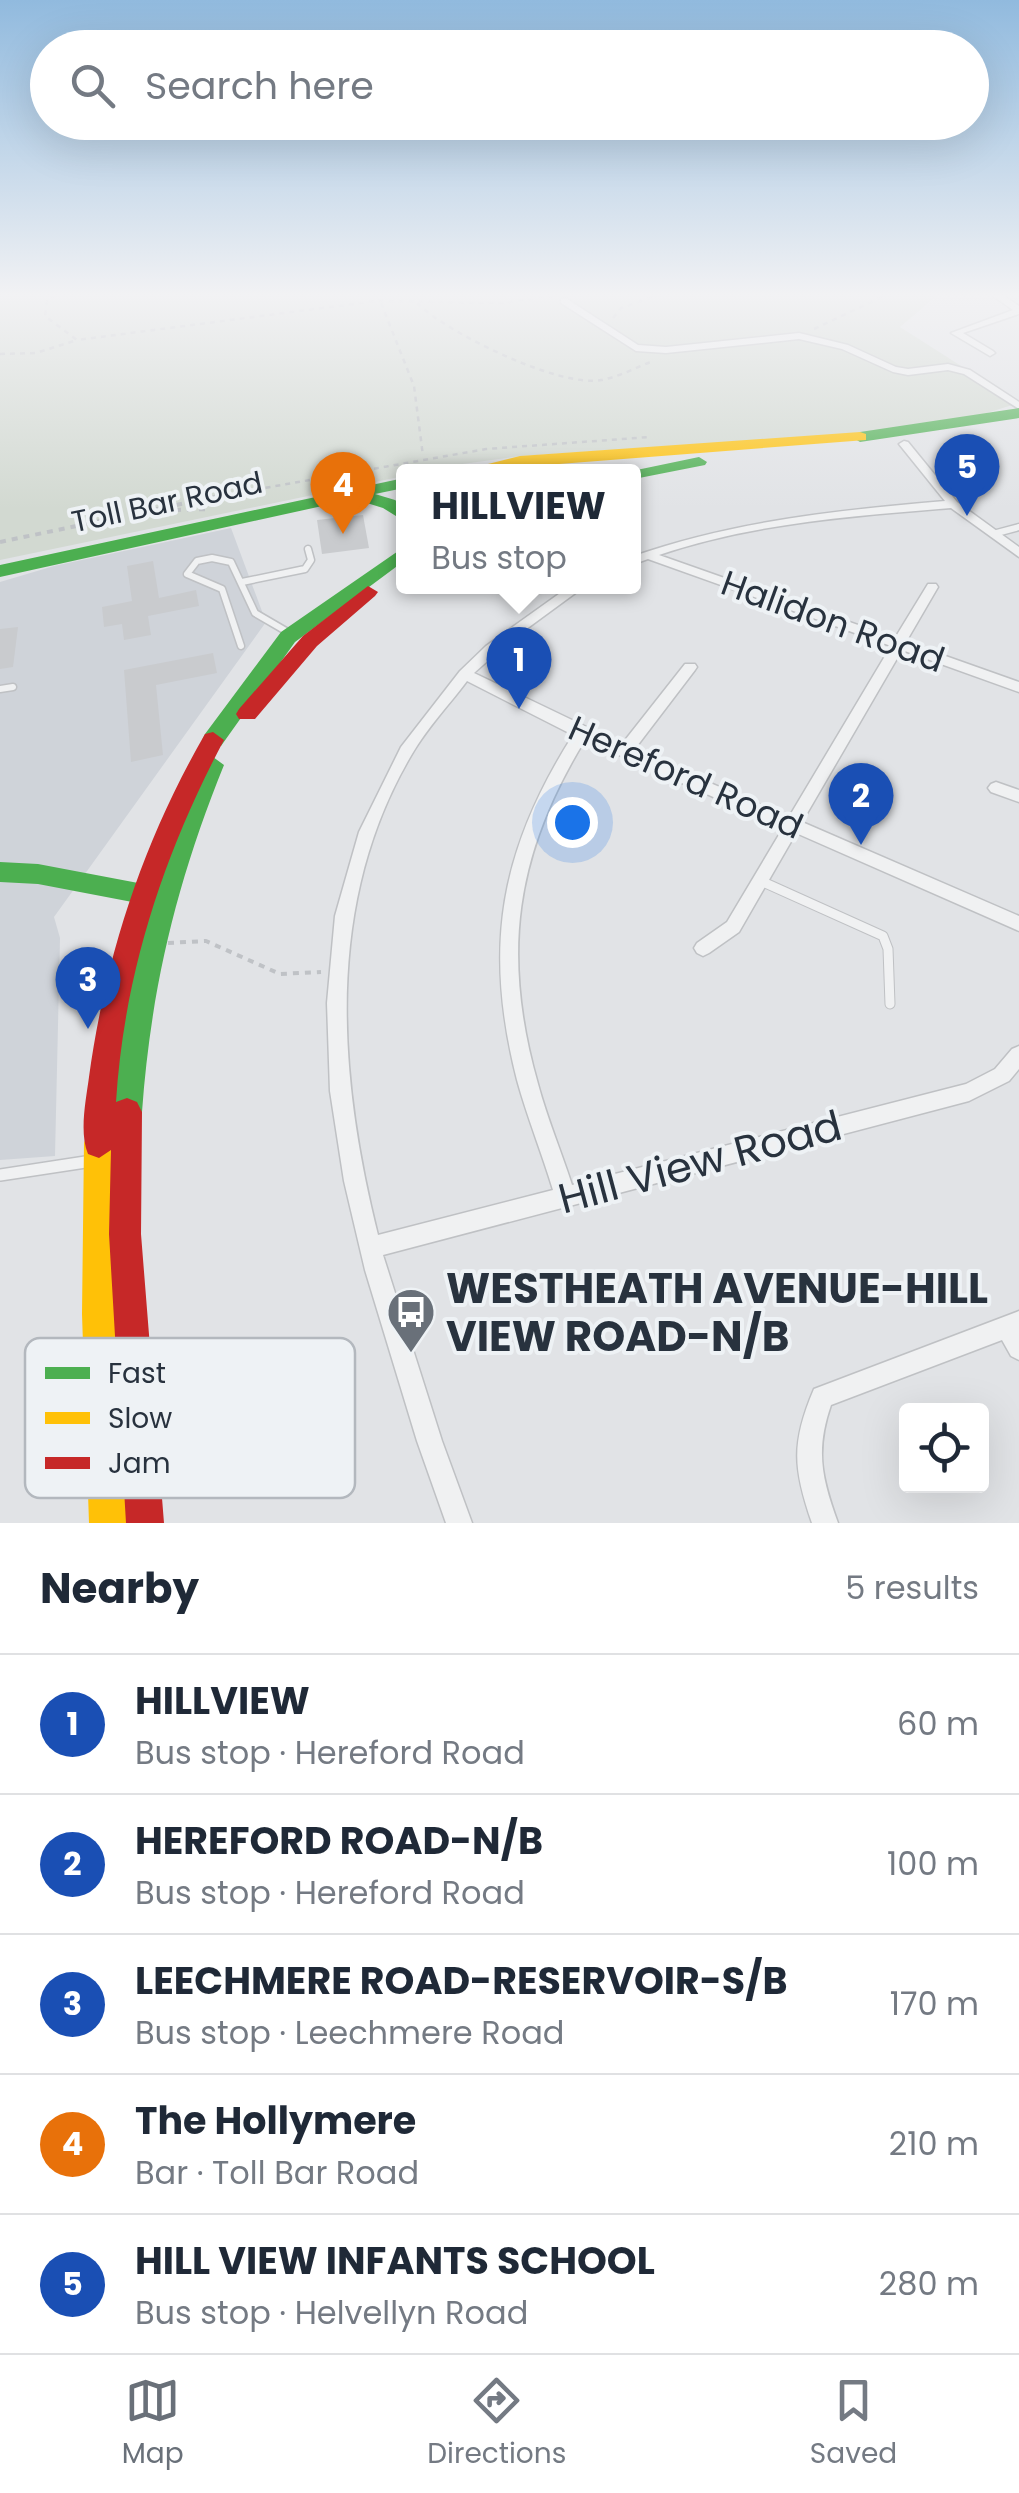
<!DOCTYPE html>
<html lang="en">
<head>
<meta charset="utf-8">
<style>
	:root { --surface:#fff; --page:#f6f6f7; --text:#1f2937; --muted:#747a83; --line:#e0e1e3; --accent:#697079 }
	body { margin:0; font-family:Poppins,sans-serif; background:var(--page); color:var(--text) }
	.controls { position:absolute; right:30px; bottom:30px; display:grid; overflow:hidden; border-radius:10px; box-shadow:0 10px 40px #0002 }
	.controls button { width:90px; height:90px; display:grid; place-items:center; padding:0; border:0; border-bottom:2px solid var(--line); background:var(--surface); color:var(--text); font:50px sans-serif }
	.you { position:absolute; left:572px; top:822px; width:35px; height:35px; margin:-25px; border:8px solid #fff; border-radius:50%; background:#1a73e8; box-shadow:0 0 0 15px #1a73e833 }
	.badge { display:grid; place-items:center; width:65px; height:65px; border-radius:50%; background:var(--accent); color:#fff; font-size:32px; font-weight:700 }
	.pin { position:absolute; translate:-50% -82px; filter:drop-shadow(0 2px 5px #0008) }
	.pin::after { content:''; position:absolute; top:52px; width:35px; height:30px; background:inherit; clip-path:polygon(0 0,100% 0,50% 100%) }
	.popup { position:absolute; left:396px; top:464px; width:245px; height:130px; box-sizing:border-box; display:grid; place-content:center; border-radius:10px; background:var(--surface); filter:drop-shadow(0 2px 8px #0005); font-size:32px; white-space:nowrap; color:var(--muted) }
	.popup b { font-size:38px; color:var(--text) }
	.popup::after { content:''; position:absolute; left:50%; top:100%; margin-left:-20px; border:20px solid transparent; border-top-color:var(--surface) }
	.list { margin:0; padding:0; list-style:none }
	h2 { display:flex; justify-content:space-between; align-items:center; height:130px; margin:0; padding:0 40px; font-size:42px }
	h2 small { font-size:32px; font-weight:400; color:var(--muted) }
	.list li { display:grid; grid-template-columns:65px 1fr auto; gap:30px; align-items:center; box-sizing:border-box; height:140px; padding:0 40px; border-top:2px solid var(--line) }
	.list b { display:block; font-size:38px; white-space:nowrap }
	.list p { margin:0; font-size:32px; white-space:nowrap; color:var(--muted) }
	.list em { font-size:32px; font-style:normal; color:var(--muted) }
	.icon { flex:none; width:55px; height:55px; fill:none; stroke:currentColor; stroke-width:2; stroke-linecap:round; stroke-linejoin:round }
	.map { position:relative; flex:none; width:1019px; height:1523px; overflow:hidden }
	.search { position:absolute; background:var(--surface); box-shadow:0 10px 40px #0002; left:30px; right:30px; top:30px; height:110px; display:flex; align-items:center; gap:25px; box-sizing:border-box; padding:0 35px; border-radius:55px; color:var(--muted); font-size:38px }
	.sheet { height:830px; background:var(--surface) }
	nav { display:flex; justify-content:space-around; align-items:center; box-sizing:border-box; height:140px; border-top:2px solid var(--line); background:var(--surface); font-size:28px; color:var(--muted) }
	nav a { display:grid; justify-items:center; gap:5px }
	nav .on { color:var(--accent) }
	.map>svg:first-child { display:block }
</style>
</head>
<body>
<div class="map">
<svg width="1019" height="1523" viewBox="0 0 1019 1523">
	<rect width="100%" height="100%" fill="#e1e3e6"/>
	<path fill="#cfd3d9" d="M231 528 266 622 54 917 60 938 55 1156 0 1160V582L54 566Z"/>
	<path fill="#d2d9d1" d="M0 295H938L900 327 1019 403 961 421 899 431 521 456 404 472V476L0 560Z"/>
	<g fill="#c9cbce">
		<path d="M363 515 369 548 322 554 317 520Z"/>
		<path d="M153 561 159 598 196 590 199 606 148 616 151 635 124 640 122 624 104 627 102 607 132 601 127 566Z"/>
		<path d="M18 627 13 667 0 669V629Z"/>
		<path d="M213 653 217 673 156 685 163 755 131 762 124 670Z"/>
	</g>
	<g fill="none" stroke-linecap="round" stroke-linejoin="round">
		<g stroke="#bfc1c4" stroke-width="9">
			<g id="lane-far2">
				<path d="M993 534 1019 527"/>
				<path d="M242 582 305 569 311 560 308 549"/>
				<path d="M241 646 222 589 187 574 197 561 212 558 231 562 255 613 291 634"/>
				<path d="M0 689 13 687"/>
			</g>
		</g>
		<g stroke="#bfc1c4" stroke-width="11">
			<path id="lane-far1" d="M761 881 883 936 888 949 890 1004"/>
		</g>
		<g stroke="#bfc1c4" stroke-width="14">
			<path id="lane" d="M0 1175 92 1161"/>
		</g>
		<g stroke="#bfc1c4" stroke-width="3">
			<g id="street">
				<path d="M992 295H1003L1019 306V314L963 333 993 351 995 353 990 356 951 333 1013 310Z"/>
				<path d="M561 299H567L638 345 666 347 799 333 848 345 896 367 908 369 948 364 970 370 1019 402V409L964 374 948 370 908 375 893 372 842 349 799 339 666 353 636 351 561 303Z"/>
				<path d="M904 441 908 442 957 502 1019 547V557L951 508C853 516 753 523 659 555L895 638 928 584H936L938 587 906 642 1019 682V692L902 650 802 822 1019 916V931L796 833 739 932 709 953 703 956 697 953 694 948 697 943 727 922 783 828 585 740C515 854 501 955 538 1084 547 1118 561 1151 572 1185L966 1084 995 1069 1012 1049 1019 1046V1069L1009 1081 969 1101 383 1255 442 1441 472 1523H446L417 1441 365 1270 344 1181 330 1091 327 1003 335 916 359 832 401 747 460 671 486 646 570 586H585L510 641 474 673 622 744 685 664H695L697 667 695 670 634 750 789 817 891 646 648 559 634 564V556C735 521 839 510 945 501L899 444ZM467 681 573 735C500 850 483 947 517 1080 527 1117 542 1153 553 1190L378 1235C338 1075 324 902 412 754 427 728 449 705 467 681Z"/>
				<path d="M996 782 1019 790V802L991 792 988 788 991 784Z"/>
				<path d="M1019 1311V1360L1011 1356 1002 1340 831 1405C815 1451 822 1479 838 1523H812C793 1468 791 1443 814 1389Z"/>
			</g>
		</g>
		<g stroke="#bfc2c6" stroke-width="2.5" stroke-dasharray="5 5" stroke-linecap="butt">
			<path d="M56 295 47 301 45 316 77 340 376 301 503 303 553 296"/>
			<path d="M381 303 414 386 423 456"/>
			<path d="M417 303C447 333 560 388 601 380 619 377 637 367 653 361"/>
			<path d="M613 318 621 308 658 295"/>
			<path d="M814 329 886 295"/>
			<path d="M0 354 36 353 77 340"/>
			<path d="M236 493 486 449 650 437"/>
		</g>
		<g stroke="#bfc2c6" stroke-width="4" stroke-dasharray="6 6" stroke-linecap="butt">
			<path d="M175 510 210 509"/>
			<path d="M400 526 404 536"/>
			<path d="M0 542 248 490"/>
			<path d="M513 586 533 600"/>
			<path d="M168 943 206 941 280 974 321 972"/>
		</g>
		<use href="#lane-far2" stroke="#f0f1f2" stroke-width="6"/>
		<use href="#lane-far1" stroke="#f0f1f2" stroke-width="9"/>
		<use href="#lane" stroke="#f0f1f2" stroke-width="11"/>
		<use href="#street" fill="#f0f1f2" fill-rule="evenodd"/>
		<g fill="#4caf50" fill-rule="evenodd">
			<path d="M1019 408V418L860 442 852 437 860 432Z"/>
			<path d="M699 457 707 462 705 465 634 479V472H627Z"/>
			<path d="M404 478V488L375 494 395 500 404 507V521L383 508 354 499 0 577V565Z"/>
			<path d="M404 547V561L295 642 221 746H205L202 740 205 734 281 632Z"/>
			<path d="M213 757 224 765C177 881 151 987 142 1112L137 1122 127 1126 117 1122C102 1088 137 945 148 905L38 884 0 882V862L38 864 154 886 202 765Z"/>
		</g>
		<g fill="#ffc107" fill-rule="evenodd">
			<path d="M860 432 866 434V440L456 472 520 456Z"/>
			<path d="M99 1128 110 1132 114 1143 116 1314 127 1523H89L82 1314 84 1143 88 1132Z"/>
		</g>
		<g fill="#c62828" fill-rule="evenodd">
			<path d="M368 586 378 592 375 596 317 646 255 719H239L236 714 239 709 303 636Z"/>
			<path d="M213 732 224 740C164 853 124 973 116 1102L127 1098 137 1102 142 1112 141 1234 164 1523H126L109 1234 111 1150 99 1158 88 1154C79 1132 86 1100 89 1077 106 954 143 842 205 734Z"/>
		</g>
	</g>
	<linearGradient id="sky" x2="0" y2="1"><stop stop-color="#91bade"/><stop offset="0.58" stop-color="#f2f2f4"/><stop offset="1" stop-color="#f2f2f4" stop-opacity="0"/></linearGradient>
	<rect width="1019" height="509" fill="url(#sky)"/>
	<defs>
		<g id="bus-pin" transform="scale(2.5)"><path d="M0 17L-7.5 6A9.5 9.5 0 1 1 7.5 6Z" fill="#697079" stroke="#eef2f5"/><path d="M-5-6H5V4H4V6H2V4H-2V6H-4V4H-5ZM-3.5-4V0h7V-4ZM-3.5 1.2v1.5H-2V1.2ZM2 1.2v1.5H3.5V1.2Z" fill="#fff"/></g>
	</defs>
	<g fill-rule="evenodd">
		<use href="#bus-pin" x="411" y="1312"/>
	</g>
	<g text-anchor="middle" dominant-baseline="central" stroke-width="8" stroke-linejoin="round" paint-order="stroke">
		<g font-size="30" fill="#28323e" stroke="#eef2f5">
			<text transform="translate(167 502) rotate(-12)">Toll Bar Road</text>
		</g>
		<g font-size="35" fill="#28323e" stroke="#eef2f5">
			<text transform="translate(833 621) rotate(20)">Halidon Road</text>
			<text transform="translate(686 777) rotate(24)">Hereford Road</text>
		</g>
		<g font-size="42" fill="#28323e" stroke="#eef2f5">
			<text transform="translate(700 1162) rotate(-15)">Hill View Road</text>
		</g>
		<g font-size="42" font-weight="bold" fill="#28323e" stroke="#eef2f5" text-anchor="start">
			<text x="446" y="1288">WESTHEATH AVENUE-HILL<tspan x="446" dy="48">VIEW ROAD-N/B</tspan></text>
		</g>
	</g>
	<rect x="25" y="1338" width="330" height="160" rx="15" fill="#eef2f5" stroke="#b3b8be" stroke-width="2.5"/>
	<rect x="45" y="1367" width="45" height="12" fill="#4caf50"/>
	<rect x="45" y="1412" width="45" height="12" fill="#ffc107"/>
	<rect x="45" y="1457" width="45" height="12" fill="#c62828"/>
	<g font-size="28" fill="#28323e">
		<text x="108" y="1383">Fast</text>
		<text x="108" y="1428">Slow</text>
		<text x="108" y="1473">Jam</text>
	</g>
</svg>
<div class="controls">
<button><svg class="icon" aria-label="locate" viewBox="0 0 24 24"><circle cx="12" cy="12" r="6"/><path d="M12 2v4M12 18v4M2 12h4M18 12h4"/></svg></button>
</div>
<div class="you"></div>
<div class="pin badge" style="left:519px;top:709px;background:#1a4fb4">1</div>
<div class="popup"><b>HILLVIEW</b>Bus stop</div>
<div class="pin badge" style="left:861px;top:845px;background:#1a4fb4">2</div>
<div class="pin badge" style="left:88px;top:1029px;background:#1a4fb4">3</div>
<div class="pin badge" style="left:343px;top:534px;background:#e8710a">4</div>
<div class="pin badge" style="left:967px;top:516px;background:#1a4fb4">5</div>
<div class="search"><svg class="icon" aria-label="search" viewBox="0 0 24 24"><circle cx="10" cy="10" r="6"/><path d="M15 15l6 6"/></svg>Search here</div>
</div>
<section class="sheet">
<h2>Nearby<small>5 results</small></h2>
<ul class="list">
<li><span class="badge" style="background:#1a4fb4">1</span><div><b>HILLVIEW</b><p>Bus stop · Hereford Road</p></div><em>60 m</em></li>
<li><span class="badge" style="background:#1a4fb4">2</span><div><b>HEREFORD ROAD-N/B</b><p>Bus stop · Hereford Road</p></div><em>100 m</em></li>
<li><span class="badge" style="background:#1a4fb4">3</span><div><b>LEECHMERE ROAD-RESERVOIR-S/B</b><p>Bus stop · Leechmere Road</p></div><em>170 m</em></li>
<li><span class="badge" style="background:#e8710a">4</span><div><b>The Hollymere</b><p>Bar · Toll Bar Road</p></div><em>210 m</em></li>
<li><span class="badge" style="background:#1a4fb4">5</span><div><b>HILL VIEW INFANTS SCHOOL</b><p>Bus stop · Helvellyn Road</p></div><em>280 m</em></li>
</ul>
</section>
<nav>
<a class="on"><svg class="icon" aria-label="map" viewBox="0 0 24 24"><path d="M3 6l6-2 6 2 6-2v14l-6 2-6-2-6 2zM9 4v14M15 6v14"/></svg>Map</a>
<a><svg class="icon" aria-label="directions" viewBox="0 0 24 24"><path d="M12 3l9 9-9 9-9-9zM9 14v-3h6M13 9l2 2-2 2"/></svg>Directions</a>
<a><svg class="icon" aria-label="saved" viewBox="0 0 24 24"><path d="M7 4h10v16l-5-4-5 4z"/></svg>Saved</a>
</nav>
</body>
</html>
